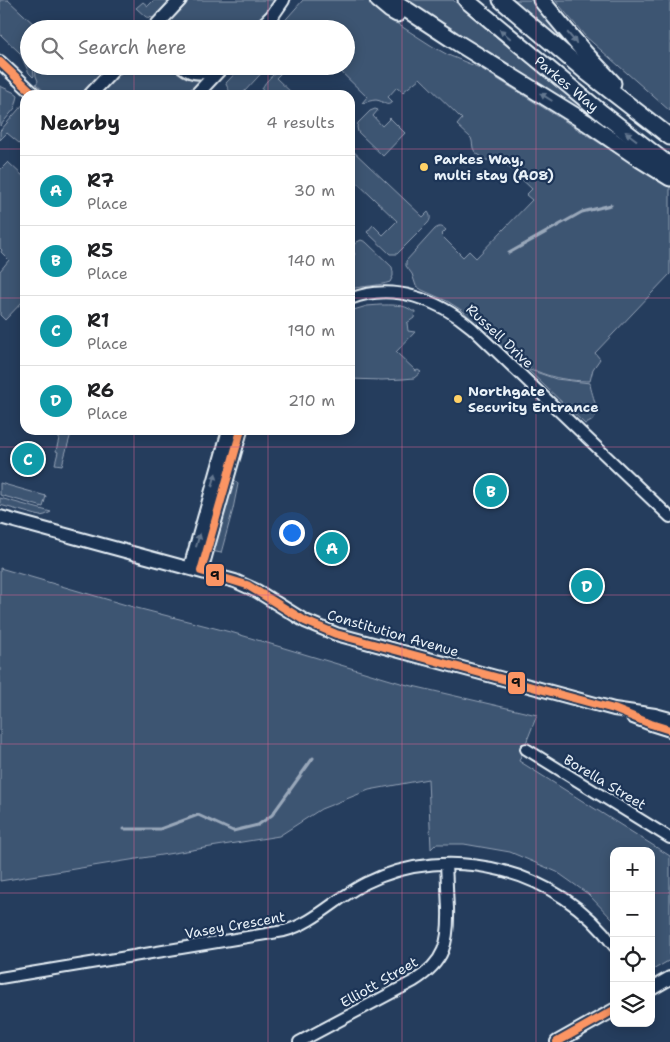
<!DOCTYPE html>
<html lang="en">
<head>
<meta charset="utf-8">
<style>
	:root { --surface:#fff; --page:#f2f2f2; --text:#202124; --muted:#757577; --line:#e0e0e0; --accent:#7c3aed }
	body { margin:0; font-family:"Shantell Sans",sans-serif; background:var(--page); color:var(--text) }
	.controls { position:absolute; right:15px; bottom:15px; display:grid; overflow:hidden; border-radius:10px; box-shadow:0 2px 12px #0003 }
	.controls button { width:45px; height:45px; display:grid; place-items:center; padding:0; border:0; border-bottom:1px solid var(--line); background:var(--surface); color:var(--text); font:25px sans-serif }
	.you { position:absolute; left:291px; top:532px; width:18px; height:18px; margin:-12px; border:4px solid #fff; border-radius:50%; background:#1a73e8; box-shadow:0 0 0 8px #1a73e833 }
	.badge { display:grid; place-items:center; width:32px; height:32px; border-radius:50%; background:var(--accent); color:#fff; font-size:16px; font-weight:700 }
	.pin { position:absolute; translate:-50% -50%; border:2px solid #fff; box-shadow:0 1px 5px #0006 }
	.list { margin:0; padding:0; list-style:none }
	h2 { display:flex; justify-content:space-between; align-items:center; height:65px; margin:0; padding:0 20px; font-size:21px }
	h2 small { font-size:16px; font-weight:400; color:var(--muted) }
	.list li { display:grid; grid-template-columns:32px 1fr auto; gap:15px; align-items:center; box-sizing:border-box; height:70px; padding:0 20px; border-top:1px solid var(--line) }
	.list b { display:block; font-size:19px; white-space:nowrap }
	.list p { margin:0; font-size:16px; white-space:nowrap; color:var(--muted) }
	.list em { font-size:16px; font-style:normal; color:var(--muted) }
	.icon { flex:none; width:28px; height:28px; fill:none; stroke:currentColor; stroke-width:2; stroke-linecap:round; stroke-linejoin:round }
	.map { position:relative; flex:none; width:670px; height:1042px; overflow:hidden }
	.search { position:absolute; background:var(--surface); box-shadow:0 2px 12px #0003; left:20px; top:20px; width:335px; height:55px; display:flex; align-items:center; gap:12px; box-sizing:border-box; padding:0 18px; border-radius:28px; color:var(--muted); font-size:19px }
	.panel { position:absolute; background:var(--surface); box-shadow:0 2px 12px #0003; left:20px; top:90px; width:335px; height:345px; border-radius:15px }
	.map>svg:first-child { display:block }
</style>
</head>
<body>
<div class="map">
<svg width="670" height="1042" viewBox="0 0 670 1042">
	<rect width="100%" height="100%" fill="#253d5d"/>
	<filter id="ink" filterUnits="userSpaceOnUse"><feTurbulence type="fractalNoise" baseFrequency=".02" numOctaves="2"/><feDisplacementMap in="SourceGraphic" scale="10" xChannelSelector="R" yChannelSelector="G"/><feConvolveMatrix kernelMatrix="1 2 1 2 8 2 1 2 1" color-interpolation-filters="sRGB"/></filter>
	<g filter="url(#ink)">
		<g fill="#3e5472" stroke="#93a2b5">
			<path d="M0 0H8L37 27 35 29H29V66H33L34 76 33 77 29 73 20 53 0 34Z"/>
			<path d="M154 0H172L155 18 146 17 136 8 143 2 148 6Z"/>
			<path d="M187 0H277L262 19 251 29H160Z"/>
			<path d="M303 0H369L393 21 432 46 448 55 480 68 670 187V274L595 353 600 359 593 369 590 381C565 381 537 376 517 359L515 360 463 311 447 301 422 290 416 286 412 274 406 266V261L435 229C439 226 442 226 446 230L441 235 463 257 469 251 476 258 532 200 526 195 532 189 498 157 495 160H486L475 152 473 148 472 141 471 138 457 125 462 119 420 78 403 92 397 87 388 97 393 102C385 108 385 101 376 100 372 100 367 102 362 103L367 97 335 66H346V29H296L292 25 289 29H284L280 26Z"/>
			<path d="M402 0H453L535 69 589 113 586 117Z"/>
			<path d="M514 0H535L564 36 561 39Z"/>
			<path d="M555 0H670V111L585 36Z"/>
			<path d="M35 66H76L83 72 89 66H110L83 95H48L36 84 38 81 36 76Z"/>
			<path d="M124 66H177L193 78 201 80 199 84 189 95H97Z"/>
			<path d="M242 66H268L244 92C235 98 228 92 226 83Z"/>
			<path d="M279 71 282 72 276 78 294 95H264C263 94 262 92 262 91 261 85 274 73 279 71Z"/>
			<path d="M0 86 13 92 18 96 15 108 0 126Z"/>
			<path d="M25 102V148L7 133 0 140V131Z"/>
			<path d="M375 109 378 110 373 116 382 126 390 118 405 133 383 156 358 132 357 127 358 123 370 111Z"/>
			<path d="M350 148 423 217 428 212C431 216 431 219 428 223L397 254H390L367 232 373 225 383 235 397 221 350 176Z"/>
			<path d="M8 162 25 178V299L5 320 0 315V271L9 260 1 252 2 250 0 248V170Z"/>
			<path d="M361 240 366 242 392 267 393 272V276L390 282C379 286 363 286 350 289V260L355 254 350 248 357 242Z"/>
			<path d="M380 305C391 305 405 304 412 311H415L414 318 407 323 408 331 415 332 396 352 416 371 418 370 421 372 414 378 403 379 382 380 350 379V311L367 306Z"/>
			<path d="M527 369 556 379 590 383C591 397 606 418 585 424Z"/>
			<path d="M61 430H72L62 465 55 464 58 452 56 451Z"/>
			<path d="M232 479 235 480 238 484 233 509 221 553 212 551Z"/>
			<path d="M0 483 46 496 43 507 0 495Z"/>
			<path d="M0 498 51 512 45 515 40 516 0 505Z"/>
			<path d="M0 568 133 607 234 633 404 684 537 715 519 761 670 856V960L651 971V851H614V921L588 894 557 872 510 852 464 844H436L431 849 428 779 369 790 321 809 279 836 0 881Z"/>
		</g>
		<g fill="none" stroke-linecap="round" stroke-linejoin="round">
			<g stroke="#99a8ba" stroke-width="3">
				<path d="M509 253 582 212 611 205"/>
				<path d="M124 829H160L198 815 233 831 258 825 272 815 313 758"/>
			</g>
			<g stroke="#e8f1f8" stroke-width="14">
				<g id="minor">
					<path d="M350 299C393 282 439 300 472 328L670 517"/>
					<path d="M526 749 670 838"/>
					<path d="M0 978 284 931C315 923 337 897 366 883 450 841 559 870 614 946"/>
					<path d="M299 1042 414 981C445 962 449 942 448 908 447 893 447 879 446 865"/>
				</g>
			</g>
			<g stroke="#e8f1f8" stroke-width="16">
				<g id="tertiary">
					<path d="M153 29 180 0"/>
					<path d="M259 29 272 16 283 0"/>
					<path d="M0 62 35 95"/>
					<path d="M182 66C194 76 205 74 217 66"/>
					<path d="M90 95 117 66"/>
					<path d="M196 95 223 66"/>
					<path d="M0 517 235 581 257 591 305 621 336 634 614 709 655 715 670 719"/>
					<path d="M190 568 229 430"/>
					<path d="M201 571 241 430"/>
					<path d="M633 717 651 724 670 730"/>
					<path d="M651 989 670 978"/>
					<path d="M557 1042 614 1010"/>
				</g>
			</g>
			<g stroke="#e8f1f8" stroke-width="19">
				<g id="primary">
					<path d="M378 0 390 10 397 14"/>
					<path d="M392 0 453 40 587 123 641 160 670 178"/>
					<path id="s1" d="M466 0 602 113 670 166"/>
					<path d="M501 0 586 72 670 137"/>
					<path d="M541 0 585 53 613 83"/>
				</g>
			</g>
			<use href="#minor" stroke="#1d3557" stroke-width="10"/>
			<use href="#tertiary" stroke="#1d3557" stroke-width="12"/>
			<use href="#primary" stroke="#1d3557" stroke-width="15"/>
			<g stroke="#1d3557" stroke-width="11">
				<g id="bus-1">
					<path d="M0 62 35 95"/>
					<path d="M241 430 201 571 247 585 305 621 336 634 614 709 651 724 670 730"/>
					<path d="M557 1042 614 1010"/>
				</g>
			</g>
			<use href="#bus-1" stroke="#fb9564" stroke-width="8"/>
		</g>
		<defs><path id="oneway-solid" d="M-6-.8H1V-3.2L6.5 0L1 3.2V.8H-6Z" transform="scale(1.25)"/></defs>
		<g fill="#64778f">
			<use href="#oneway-solid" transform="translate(505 34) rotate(-140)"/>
			<use href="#oneway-solid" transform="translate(572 38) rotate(50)"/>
			<use href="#oneway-solid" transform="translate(546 97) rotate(-148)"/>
			<use href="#oneway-solid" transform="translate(631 136) rotate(-143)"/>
			<use href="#oneway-solid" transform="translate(214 480) rotate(-75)"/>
			<use href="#oneway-solid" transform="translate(198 540) rotate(-74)"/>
		</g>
	</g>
	<path fill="none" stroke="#cf6492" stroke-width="1" stroke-opacity="0.55" d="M134 0V29M268 0V29M402 0V1042M536 0V1042M134 66V95M268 66V95M0 149H25M350 149H670M0 298H25M350 298H670M134 430V1042M268 430V1042M0 447H670M0 595H670M0 744H670M0 893H614M651 893H670"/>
	<g fill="#ffd166" stroke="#1d3557" stroke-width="2">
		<circle cx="424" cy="167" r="5"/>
		<circle cx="458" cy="399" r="5"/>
	</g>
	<g text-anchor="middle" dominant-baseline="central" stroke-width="4.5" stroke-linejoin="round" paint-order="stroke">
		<g font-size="14" fill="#e8f1f8" stroke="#1d3557">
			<text stroke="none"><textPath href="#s1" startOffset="131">Parkes Way</textPath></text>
			<text transform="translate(500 336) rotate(43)">Russell Drive</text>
			<text transform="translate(393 633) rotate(16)">Constitution Avenue</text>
			<text transform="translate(605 782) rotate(31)">Borella Street</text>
			<text transform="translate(235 925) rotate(-10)">Vasey Crescent</text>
			<text transform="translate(379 982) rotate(-30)">Elliott Street</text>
		</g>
		<g font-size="14" font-weight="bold" fill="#e8f1f8" stroke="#1d3557" text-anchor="start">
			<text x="434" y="159">Parkes Way,<tspan x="434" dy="16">multi stay (A08)</tspan></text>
			<text x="468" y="391">Northgate<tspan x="468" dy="16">Security Entrance</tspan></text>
		</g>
	</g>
	<g stroke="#1d3557" stroke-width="2">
		<rect x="205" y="563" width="20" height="24" rx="5" fill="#fb9564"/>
		<rect x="507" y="671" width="19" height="24" rx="5" fill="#fb9564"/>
	</g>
	<g font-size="14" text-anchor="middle" font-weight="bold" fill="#111">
		<text x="215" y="580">9</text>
		<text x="516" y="687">9</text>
	</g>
</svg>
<div class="controls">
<button>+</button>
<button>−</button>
<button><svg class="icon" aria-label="locate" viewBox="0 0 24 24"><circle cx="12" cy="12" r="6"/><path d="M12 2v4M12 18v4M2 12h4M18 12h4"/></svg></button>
<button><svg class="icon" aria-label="layers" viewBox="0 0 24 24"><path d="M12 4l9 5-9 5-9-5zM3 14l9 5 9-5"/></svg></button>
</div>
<div class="you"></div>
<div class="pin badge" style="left:332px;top:548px;background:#0f9aa8">A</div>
<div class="pin badge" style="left:491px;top:491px;background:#0f9aa8">B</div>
<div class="pin badge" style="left:28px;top:459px;background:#0f9aa8">C</div>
<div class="pin badge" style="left:587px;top:586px;background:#0f9aa8">D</div>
<div class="search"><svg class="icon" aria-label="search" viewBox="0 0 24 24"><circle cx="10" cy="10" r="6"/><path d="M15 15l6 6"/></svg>Search here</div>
<section class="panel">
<h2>Nearby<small>4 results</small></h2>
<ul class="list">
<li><span class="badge" style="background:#0f9aa8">A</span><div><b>R7</b><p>Place</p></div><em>30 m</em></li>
<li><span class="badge" style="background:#0f9aa8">B</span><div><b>R5</b><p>Place</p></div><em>140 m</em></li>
<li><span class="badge" style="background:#0f9aa8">C</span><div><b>R1</b><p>Place</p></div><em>190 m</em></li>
<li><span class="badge" style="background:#0f9aa8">D</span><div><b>R6</b><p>Place</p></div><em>210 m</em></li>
</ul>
</section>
</div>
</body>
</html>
